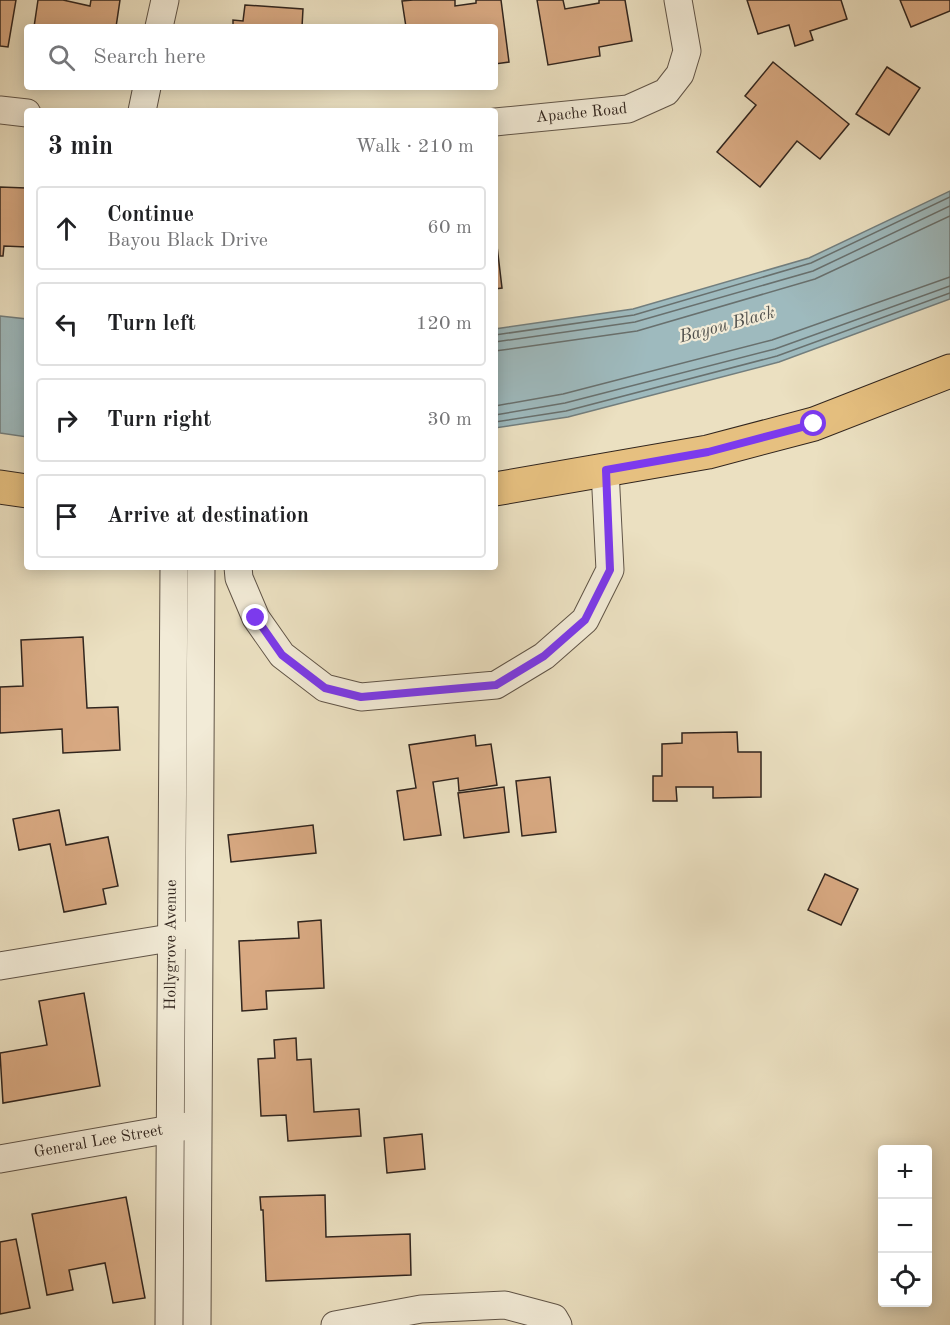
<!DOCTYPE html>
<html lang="en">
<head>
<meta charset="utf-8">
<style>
	:root { --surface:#fff; --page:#f6f6f6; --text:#202124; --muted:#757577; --line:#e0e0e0 }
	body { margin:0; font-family:"Old Standard TT",serif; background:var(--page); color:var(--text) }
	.controls { position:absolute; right:18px; bottom:18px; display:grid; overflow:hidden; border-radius:6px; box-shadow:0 3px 15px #0003 }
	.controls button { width:54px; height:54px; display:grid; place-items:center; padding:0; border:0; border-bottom:2px solid var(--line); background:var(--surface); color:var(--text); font:30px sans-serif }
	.stop { position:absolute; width:18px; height:18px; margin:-14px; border:4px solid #7c3aed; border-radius:50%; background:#fff }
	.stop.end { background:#7c3aed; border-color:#fff; box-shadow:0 2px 6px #0008 }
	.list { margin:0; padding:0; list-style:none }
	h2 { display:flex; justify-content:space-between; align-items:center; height:78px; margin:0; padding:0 24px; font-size:26px }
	h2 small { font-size:20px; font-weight:400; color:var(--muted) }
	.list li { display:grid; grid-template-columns:39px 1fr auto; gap:18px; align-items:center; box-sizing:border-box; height:84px; margin:0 12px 12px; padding:0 12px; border:2px solid var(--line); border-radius:6px }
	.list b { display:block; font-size:22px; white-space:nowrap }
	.list p { margin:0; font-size:20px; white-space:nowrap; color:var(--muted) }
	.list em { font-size:20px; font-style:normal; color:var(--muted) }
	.icon { flex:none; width:33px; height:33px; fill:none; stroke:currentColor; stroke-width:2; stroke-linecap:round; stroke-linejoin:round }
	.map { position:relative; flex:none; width:950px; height:1325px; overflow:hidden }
	.search { position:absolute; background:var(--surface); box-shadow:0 3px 15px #0003; left:24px; top:24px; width:474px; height:66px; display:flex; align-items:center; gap:15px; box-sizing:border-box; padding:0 21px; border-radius:6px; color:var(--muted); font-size:22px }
	.panel { position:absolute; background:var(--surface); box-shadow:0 3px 15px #0003; left:24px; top:108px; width:474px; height:462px; border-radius:6px }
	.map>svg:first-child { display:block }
</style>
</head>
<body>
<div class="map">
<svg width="950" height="1325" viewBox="0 0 950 1325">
	<rect width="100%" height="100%" fill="#ebe0c1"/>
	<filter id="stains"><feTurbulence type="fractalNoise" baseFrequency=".00333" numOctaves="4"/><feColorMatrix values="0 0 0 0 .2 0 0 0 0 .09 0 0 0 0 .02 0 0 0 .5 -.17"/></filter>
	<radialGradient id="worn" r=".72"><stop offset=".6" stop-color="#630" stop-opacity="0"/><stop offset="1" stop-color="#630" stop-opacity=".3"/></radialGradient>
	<g fill="#9ebabe" stroke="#727e7e" stroke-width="1.5">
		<path d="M950 191V299L779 362 568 417 495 428V329L633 309 809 258Z"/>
		<path d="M0 316 27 319V437L0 433Z"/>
	</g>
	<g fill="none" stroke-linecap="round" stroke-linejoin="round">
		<g stroke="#68706e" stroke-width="1.5">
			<path d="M495 335 634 315 811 263 950 197"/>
			<path d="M495 342 635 322 813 271 950 206"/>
			<path d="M495 351 637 331 815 279 950 216"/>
			<path d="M495 406 563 394 772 340 950 277"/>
			<path d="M495 415 565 403 775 349 950 286"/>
			<path d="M495 422 566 411 777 356 950 293"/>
		</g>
	</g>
	<g fill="#d8a982" stroke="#31251e" stroke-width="1.5">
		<path d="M0 0H16L8 47 0 46Z"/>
		<path d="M38 0H63L90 6 91 0H120L116 27H34Z"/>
		<path d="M413 0H455V6L476 3V0H501L509 62 495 64V27H406L402 1Z"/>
		<path d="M537 0H563L565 9 599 3V0H625L632 41 599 47 600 56 548 65Z"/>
		<path d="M747 0H841L847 19 810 31 813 40 795 46 789 25 758 34Z"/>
		<path d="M900 0H950V11L911 27Z"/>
		<path d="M245 5 303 9 302 27H233V20L243 21Z"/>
		<path d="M773 62 849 124 820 159 797 141 760 187 717 152 756 105 745 96Z"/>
		<path d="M887 67 920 88 889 135 856 114Z"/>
		<path d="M27 183V247L4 246 3 256H0V187L26 188Z"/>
		<path d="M495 229 502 288 495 289Z"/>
		<path d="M83 637 87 708 118 707 120 750 63 753 62 729 0 733V687L23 686 21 640Z"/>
		<path d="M737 732 738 752H761V797L713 798V787H676L677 801H653V776H662V744L682 743V733Z"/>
		<path d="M475 735 476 746 491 744 497 785 459 791 458 778 433 782 441 835 404 840 397 791 416 788 409 745Z"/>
		<path d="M550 777 556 832 522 836 516 781Z"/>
		<path d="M504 787 509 832 464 838 458 793Z"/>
		<path d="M59 810 66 845 108 837 118 886 103 889 106 904 64 912 50 844 19 850 13 819Z"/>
		<path d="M313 825 316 853 231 862 228 835Z"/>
		<path d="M825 874 858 889 841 925 808 910Z"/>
		<path d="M321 920 324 988 266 991 267 1009 242 1011 239 941 299 938 298 922Z"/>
		<path d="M84 993 100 1086 3 1103 0 1053 47 1045 39 1001Z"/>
		<path d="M296 1038 297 1060 311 1059 314 1112 359 1109 361 1136 288 1141 286 1115 261 1116 258 1059 275 1058 274 1040Z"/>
		<path d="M422 1134 425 1169 387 1173 384 1138Z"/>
		<path d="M325 1195 326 1237 410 1234 411 1275 266 1281 263 1210H261L260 1197Z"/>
		<path d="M126 1197 145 1298 113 1303 105 1263 69 1270 73 1290 47 1295 32 1214Z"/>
		<path d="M16 1239 30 1308 0 1314V1242Z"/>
	</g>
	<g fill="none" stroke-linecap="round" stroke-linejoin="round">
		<g stroke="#605447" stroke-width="29">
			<g id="minor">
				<path d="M159 27 165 0"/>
				<path d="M0 110 27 113"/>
				<path d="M142 111 147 87"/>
				<path id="s1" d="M495 122 628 109 666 92 680 74 687 51 678 0"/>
				<path d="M238 567 239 578 256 618 282 655 325 688 361 697 496 685 544 656 585 620 610 570 605 470"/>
				<path d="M0 966 188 935"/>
				<path id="s2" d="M0 1159 188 1126"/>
				<path id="s3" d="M169 1325 174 567"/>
				<path d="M197 1325 201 567"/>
				<path d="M335 1325 421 1309 505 1305 554 1318 558 1325"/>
			</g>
		</g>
		<g stroke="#31251e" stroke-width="35">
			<g id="major">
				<path d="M0 487 27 491"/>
				<path d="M495 489 708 452 814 424 950 371"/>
			</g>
		</g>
		<use href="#minor" stroke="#f2ebd7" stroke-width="27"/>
		<use href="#major" stroke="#e6c080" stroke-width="33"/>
	</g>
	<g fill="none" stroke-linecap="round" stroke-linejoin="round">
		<path stroke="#7c3aed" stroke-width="8" d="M256 618 282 655 325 688 361 697 496 685 544 656 585 620 610 570 606 470 708 452 814 424"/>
	</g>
	<g text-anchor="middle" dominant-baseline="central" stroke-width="4.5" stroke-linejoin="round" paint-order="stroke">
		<g font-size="16" fill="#31251e" stroke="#f2ebd7">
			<text stroke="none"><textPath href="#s1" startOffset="87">Apache Road</textPath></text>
			<text stroke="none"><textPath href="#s3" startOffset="380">Hollygrove Avenue</textPath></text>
			<text stroke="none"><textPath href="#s2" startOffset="100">General Lee Street</textPath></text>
		</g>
		<g font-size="18" font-style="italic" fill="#52524e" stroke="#f2ebd7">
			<text transform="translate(727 325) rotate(-15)">Bayou Black</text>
		</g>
	</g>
	<rect width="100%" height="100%" filter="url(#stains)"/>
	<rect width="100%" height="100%" fill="url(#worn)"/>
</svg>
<div class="controls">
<button>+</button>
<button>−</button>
<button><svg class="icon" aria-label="locate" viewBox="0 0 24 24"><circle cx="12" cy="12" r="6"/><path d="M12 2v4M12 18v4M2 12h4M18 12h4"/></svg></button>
</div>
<div class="stop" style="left:814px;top:424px"></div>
<div class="stop end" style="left:256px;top:618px"></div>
<div class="search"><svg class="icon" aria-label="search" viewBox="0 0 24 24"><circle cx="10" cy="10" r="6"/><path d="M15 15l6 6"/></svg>Search here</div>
<section class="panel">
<h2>3 min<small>Walk · 210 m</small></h2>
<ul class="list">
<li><svg class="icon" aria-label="ahead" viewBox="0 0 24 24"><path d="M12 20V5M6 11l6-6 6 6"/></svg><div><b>Continue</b><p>Bayou Black Drive</p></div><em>60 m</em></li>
<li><svg class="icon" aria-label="left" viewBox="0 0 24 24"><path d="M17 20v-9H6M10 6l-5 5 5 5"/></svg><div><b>Turn left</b></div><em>120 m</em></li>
<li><svg class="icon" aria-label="right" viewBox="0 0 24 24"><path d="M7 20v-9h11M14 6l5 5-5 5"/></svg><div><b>Turn right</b></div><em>30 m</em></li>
<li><svg class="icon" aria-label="arrive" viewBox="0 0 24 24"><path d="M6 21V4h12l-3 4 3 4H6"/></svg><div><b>Arrive at destination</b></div></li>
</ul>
</section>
</div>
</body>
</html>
